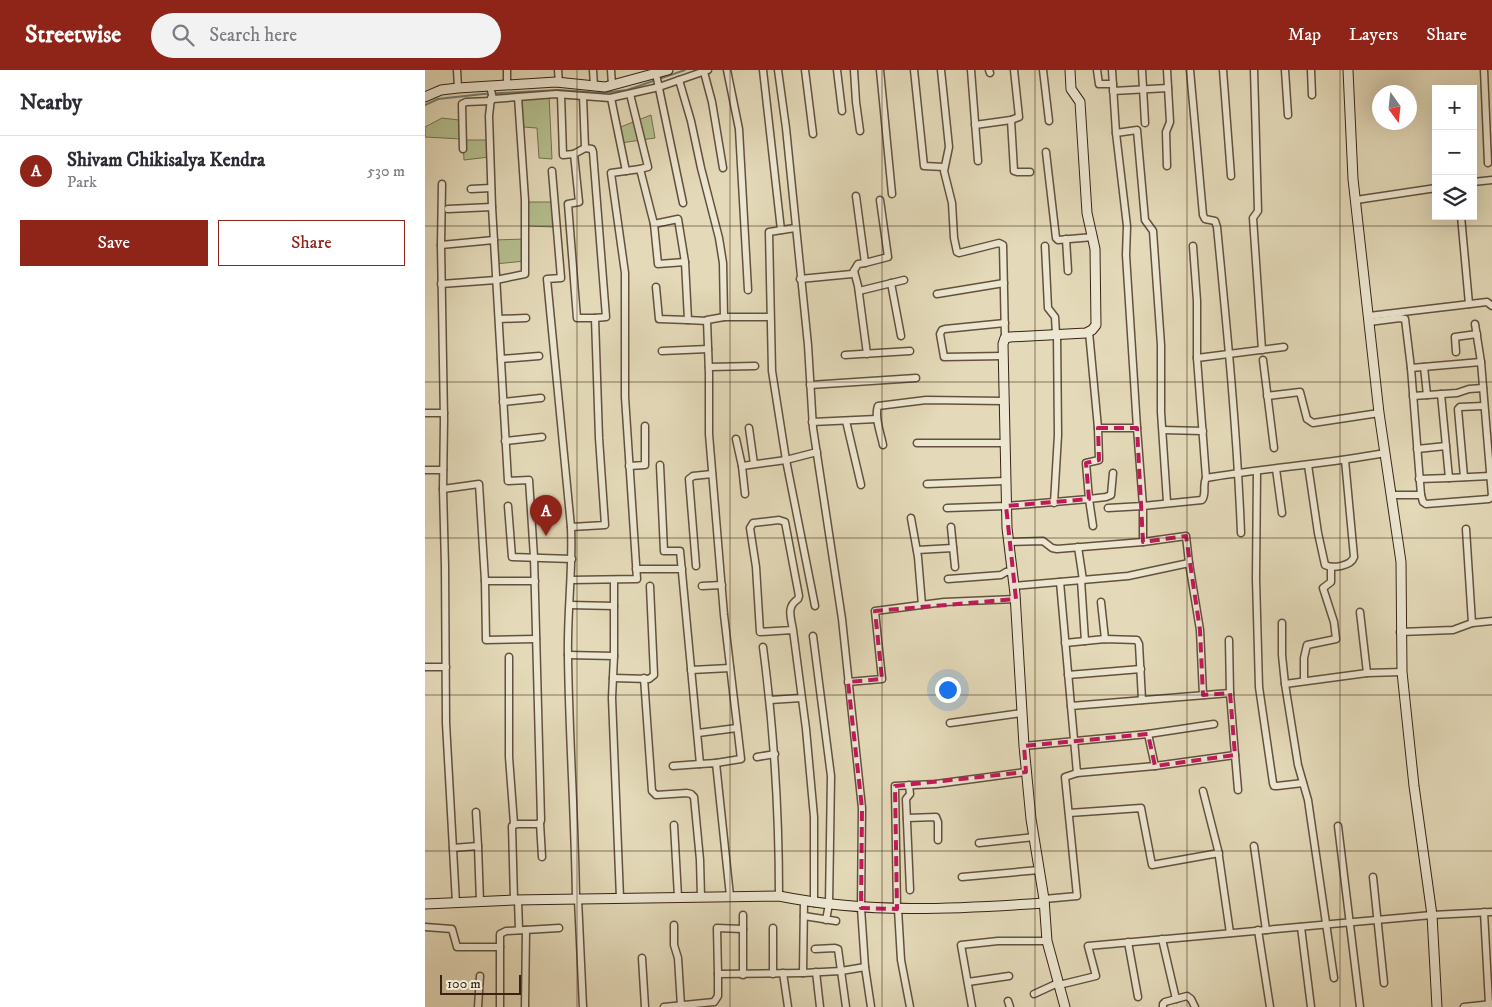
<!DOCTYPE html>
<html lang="en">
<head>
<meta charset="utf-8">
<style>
	:root { --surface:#fff; --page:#f2f2f3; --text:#2b2b33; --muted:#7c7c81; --line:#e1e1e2; --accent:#8f2418 }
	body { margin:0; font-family:"IM FELL DW Pica",serif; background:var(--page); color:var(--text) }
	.controls { position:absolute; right:15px; top:15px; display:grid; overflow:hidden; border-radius:0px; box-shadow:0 5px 20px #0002 }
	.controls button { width:45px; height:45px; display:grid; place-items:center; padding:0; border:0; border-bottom:1px solid var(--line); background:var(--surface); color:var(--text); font:25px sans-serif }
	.compass { position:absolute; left:947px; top:15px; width:45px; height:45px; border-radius:50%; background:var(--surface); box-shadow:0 5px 20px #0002; rotate:165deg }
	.scale { position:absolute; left:15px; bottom:12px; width:81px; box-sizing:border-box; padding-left:5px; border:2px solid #382314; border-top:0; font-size:14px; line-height:18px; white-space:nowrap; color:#382314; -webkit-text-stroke:4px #ede7d2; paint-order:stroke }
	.you { position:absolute; left:522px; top:619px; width:18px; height:18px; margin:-12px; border:4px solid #fff; border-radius:50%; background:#1a73e8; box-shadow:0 0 0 8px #1a73e833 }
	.badge { display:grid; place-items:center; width:32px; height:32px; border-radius:50%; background:var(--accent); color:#fff; font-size:16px; font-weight:700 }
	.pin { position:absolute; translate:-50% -41px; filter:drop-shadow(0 1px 2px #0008) }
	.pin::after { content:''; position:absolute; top:26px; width:18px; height:15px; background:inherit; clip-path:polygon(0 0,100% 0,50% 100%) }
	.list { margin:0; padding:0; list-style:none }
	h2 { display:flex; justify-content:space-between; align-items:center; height:65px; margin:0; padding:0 20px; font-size:21px }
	h2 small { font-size:16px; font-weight:400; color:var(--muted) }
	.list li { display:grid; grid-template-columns:32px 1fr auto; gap:15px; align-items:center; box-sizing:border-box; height:70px; padding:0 20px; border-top:1px solid var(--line) }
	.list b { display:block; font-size:19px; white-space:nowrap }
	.list p { margin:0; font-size:16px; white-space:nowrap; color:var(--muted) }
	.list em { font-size:16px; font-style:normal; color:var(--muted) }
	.actions { display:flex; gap:10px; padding:15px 20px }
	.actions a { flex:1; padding:11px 0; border:1px solid var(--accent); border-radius:0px; text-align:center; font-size:18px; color:var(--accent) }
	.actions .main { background:var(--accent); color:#fff }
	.icon { flex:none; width:28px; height:28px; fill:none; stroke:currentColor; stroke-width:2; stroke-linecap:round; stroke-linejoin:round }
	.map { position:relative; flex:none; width:1067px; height:937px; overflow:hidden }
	header { display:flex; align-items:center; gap:30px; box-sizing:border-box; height:70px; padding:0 25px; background:var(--accent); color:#fff }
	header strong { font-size:24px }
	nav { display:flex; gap:28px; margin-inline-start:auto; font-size:18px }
	.search { width:350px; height:45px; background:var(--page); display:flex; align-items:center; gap:12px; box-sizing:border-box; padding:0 18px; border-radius:28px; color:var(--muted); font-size:19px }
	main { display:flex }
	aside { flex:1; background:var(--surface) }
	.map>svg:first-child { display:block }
</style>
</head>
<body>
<header>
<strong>Streetwise</strong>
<div class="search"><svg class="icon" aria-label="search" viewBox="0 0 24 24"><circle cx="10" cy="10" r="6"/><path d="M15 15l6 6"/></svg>Search here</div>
<nav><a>Map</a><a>Layers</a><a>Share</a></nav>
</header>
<main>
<aside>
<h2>Nearby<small></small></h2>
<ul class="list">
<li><span class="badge">A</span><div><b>Shivam Chikisalya Kendra</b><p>Park</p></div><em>530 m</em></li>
</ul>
<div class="actions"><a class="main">Save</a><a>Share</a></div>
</aside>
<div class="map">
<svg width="1067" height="937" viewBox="0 0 1067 937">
	<rect width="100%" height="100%" fill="#e4dab9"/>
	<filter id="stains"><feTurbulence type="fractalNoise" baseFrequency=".004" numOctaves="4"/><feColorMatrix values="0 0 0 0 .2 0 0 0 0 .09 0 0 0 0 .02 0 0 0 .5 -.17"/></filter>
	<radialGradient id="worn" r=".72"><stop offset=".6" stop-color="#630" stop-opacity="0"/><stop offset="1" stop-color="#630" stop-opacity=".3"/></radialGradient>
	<g fill="#b5bf8f" stroke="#767152">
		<path d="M124 25 127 89 114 88 112 58 98 57 95 29Z"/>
		<path d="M226 45 230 68 196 73 193 58Z"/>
		<path d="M17 48 34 50 36 69 0 67V57Z"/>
		<path d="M38 70H63L64 87 39 90Z"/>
		<path d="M103 132H129L130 157 102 156Z"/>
		<path d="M100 169V191L70 194 69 170Z"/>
	</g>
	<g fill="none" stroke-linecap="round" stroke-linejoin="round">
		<path stroke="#707e70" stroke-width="2" d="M0 35 13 29 58 24 134 20 177 23 202 20 260 0"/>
		<g stroke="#63513d" stroke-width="9">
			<g id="street">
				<path d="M32 0 33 18"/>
				<path d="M133 0 134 13"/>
				<path d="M168 0 169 16"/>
				<path d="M186 0 187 15"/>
				<path d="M302 0 314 59 323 220"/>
				<path d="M338 0 356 160"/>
				<path d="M353 0 361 58 383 275 388 358 417 549 437 738 436 838 440 897 446 937"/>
				<path d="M380 0 388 64"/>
				<path d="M412 0 417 41"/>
				<path d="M429 0 431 32 435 61"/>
				<path d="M455 0 467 124"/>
				<path d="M489 0 499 96 519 97"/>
				<path d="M516 0 524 77 519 101 527 133 529 168 532 182 534 183 574 173 578 175 580 268"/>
				<path d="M546 0 553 91"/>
				<path d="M564 0 565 3"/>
				<path d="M618 0 624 51"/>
				<path d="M672 0 674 14H688"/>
				<path d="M687 0 691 63 702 156 701 185 712 358"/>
				<path d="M717 0 720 53"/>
				<path d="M742 0 745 52 741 62 742 96"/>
				<path d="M765 0 778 145 780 149 790 151 792 157C802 259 812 361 816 463"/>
				<path d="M798 0 806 106"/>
				<path d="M829 0 833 141 828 148 837 280"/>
				<path d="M860 0 863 45"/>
				<path d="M886 0 887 25"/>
				<path d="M1059 0 1063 93"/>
				<path d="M279 2 287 32 298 98"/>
				<path d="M231 4 258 133"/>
				<path d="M254 10 266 51 276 98 294 168 298 193 299 247 282 250 284 304V364L299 545 316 689 291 693"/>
				<path d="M82 15V0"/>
				<path d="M65 16 68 29 131 24 185 28 234 17 283 0"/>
				<path d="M688 21 743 18"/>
				<path d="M205 24 223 97 215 99"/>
				<path d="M136 25 138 85 149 84"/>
				<path d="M66 28 64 46 67 137 83 411 104 410 109 487 116 750 115 753 112 754H92L87 756 89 830"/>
				<path d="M186 28 201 101"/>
				<path d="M586 50 589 101 592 102H605"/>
				<path d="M550 55 586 50 594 47 589 0"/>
				<path d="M691 63 712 60 720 150 728 161 736 275V342L742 432"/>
				<path d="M160 78 149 84 154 132 143 134 152 248H170"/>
				<path d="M38 79 37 34 41 32 66 31"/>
				<path d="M621 82 631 168 633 170 668 167"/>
				<path d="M127 101 136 208 122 209 146 457C148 500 142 543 143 586 144 667 150 748 151 829"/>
				<path d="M1048 112 1067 110"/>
				<path d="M17 114 16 175 19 350 18 419 20 496 21 653 31 833"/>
				<path d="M46 119 66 118"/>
				<path d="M431 126 440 193 463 187 455 130"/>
				<path d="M931 130 1011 118"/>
				<path d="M23 139 67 137"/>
				<path d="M1036 146 1044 234"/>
				<path d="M229 154 253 149 260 192 263 250 282 251"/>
				<path d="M370 158 344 162 347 301 361 390 390 536"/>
				<path d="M641 169 643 201"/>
				<path d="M16 175 69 170"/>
				<path d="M620 176 623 238 630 247 631 264"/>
				<path d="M768 176 772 231V288"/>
				<path d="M429 201 433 216 442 284"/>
				<path d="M375 209 427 204 433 194 440 193"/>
				<path d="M466 213 476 266"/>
				<path d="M16 214 71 210 100 204V130L93 27"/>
				<path d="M231 217 234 249 263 250"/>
				<path d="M434 221 479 210"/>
				<path d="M512 224 579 213"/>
				<path d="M944 246 1062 232 1067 236"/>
				<path d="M299 247H345"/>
				<path d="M74 249 101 248"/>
				<path d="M944 252 975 248 980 249 986 298 996 425 998 432 1001 434 1064 429 1067 426 1056 292 1050 254"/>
				<path d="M664 262 673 358H712L718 436 683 438"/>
				<path d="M237 281 283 279"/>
				<path d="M1031 282 1030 267 1052 264"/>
				<path d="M420 285 485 281"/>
				<path d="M578 286 519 287 515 264 517 260 520 259 580 253"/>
				<path d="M76 289 114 286"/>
				<path d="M838 290 849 378"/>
				<path d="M284 297 330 296"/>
				<path d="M999 297 1002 325"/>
				<path d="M986 298 1056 292"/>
				<path d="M385 315 491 308"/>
				<path d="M1016 324 1024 408 1065 406"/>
				<path d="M842 326 875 322 882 349 888 353 954 343"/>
				<path d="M988 326 1032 323 1044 319 1058 318"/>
				<path d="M78 332 116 328"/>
				<path d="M0 343H19"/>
				<path d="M421 351 436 415"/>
				<path d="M387 352 452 349"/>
				<path d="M324 358 329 394"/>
				<path d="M738 360 778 361"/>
				<path d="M311 369 317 396 361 390 392 382"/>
				<path d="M80 371 117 367"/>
				<path d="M492 373H579"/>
				<path d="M458 375C456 364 449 347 453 336L501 330 579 331"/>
				<path d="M992 379 1021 376"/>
				<path d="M235 395 239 481H255L275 694 291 693 305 826"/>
				<path d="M883 395 893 463 900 495C908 499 926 496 929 487L920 390"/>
				<path d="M204 396 220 395V356"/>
				<path d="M317 396 320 424"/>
				<path d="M851 399 857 443"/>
				<path d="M0 400H18"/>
				<path d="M832 401 831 509 834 617 848 713 849 716H852L878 713"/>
				<path d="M1039 407 1033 339 1035 337 1058 336"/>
				<path d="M781 408 772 288 859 277"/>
				<path d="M994 409 1024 408"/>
				<path d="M502 414 580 411"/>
				<path d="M18 419 54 414 60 511H110"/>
				<path d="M966 425H996"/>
				<path d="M629 433 633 365 632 264"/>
				<path d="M83 436 87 487 147 489"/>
				<path d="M522 438 581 436 664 429 661 393 674 390 673 358"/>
				<path d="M486 448 493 487 497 535"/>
				<path d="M668 456 664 429 681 427 686 425 688 403"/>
				<path d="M146 457 180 455 174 368 170 248 181 247 168 82 167 79 160 78 158 26"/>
				<path d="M526 457 530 497"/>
				<path d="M1041 459 1047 553"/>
				<path d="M584 472 618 471 627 478 632 479 718 472V436L777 430C782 423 777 416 781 408 841 398 901 394 960 383"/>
				<path d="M718 472 761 466 764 493 775 560 778 625"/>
				<path d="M653 477 658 510"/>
				<path d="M492 480 528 478"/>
				<path d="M271 496 264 409 268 406 287 404"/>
				<path d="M211 499H257"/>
				<path d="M523 509 576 505 581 502 587 501"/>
				<path d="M146 510 212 509 200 327V203L186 103 215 99 229 154 233 194 260 192"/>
				<path d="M656 510 660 571"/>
				<path d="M60 511 61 570 111 569"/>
				<path d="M635 512 646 636"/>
				<path d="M277 516 297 515"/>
				<path d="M589 516 703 506 764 493"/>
				<path d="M676 532 680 569"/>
				<path d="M145 535 189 536"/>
				<path d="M935 542 942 603"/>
				<path d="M857 553V585L860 614"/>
				<path d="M368 560C366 547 361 537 373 529L374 526 360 452 354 450 328 453 325 458 331 497 335 562 368 560 381 659 389 747V833"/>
				<path d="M975 562 1028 560 1047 553 1067 551"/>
				<path d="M388 566 406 706 404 834 401 850"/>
				<path d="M804 570 805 623"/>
				<path d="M640 573 680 569 712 570 714 574 717 630"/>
				<path d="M338 577C349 660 354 742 354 826"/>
				<path d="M143 585 189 586 187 628 195 828"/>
				<path d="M189 586V511"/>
				<path d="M84 587V687L89 754"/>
				<path d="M0 597H21"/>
				<path d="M266 600 305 598"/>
				<path d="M643 605 716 599"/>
				<path d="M188 608 224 609 229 605 225 516"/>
				<path d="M219 608 227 721 231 725 262 723 266 724 269 727 275 790 276 827"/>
				<path d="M879 611V588L882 575 911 569 909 552 898 518 906 512V497"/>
				<path d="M423 612 457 609 450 541 519 532 591 529"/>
				<path d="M805 623 810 685 730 696 652 703 646 636Z"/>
				<path d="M345 630 376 628"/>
				<path d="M525 653 597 643"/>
				<path d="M273 663 312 658"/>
				<path d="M723 664 730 696"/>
				<path d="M599 676 723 664 789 654"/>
				<path d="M810 685 813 720"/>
				<path d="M332 687 350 684"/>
				<path d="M248 696 275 694"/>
				<path d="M484 715 485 724 481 729 485 820"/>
				<path d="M778 721 793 780 805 863"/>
				<path d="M51 742 53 776"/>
				<path d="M644 743 716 738 727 795 794 783"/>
				<path d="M482 748 511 747 513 752V770"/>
				<path d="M115 753 117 787"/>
				<path d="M249 755 253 827"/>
				<path d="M913 756 935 937"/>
				<path d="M554 773 609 767"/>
				<path d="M829 776 841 860"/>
				<path d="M28 778 53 776 55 832"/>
				<path d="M537 807 614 800"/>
				<path d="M948 807 959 913"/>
				<path d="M153 829 158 937"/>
				<path d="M619 829 652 826 640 707 652 703"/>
				<path d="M93 830 94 860"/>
				<path d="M379 831 378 903 416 901 440 897"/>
				<path d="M472 839 470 716 511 714 601 702"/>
				<path d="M473 839 476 890 485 937"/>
				<path d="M1059 842 1064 934"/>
				<path d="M318 845V905"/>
				<path d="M379 846 411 851"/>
				<path d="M249 855V875L253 888 256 936"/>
				<path d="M0 857 27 859 32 877H75"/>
				<path d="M876 857 886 937"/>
				<path d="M833 860 845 937"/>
				<path d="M737 869 751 929"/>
				<path d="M703 872 713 927"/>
				<path d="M390 879 410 878 413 879 421 937"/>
				<path d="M217 888 220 937"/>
				<path d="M391 902 395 937"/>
				<path d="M358 903 363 937"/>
				<path d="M293 904 292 858 318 859"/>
				<path d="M348 904V858"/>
				<path d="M909 908 883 730 873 695 860 614 942 603 977 602"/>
				<path d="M543 912 584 906"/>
				<path d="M634 915 671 906 663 876 1007 845 1067 842"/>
				<path d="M609 924 633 913"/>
				<path d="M583 931 585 937"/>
				<path d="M53 937 55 906"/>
				<path d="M75 937V864L81 861 134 858"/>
				<path d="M100 937 101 860"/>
				<path d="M239 937 289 932 293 926V904L378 903"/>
				<path d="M547 937 536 875 573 871H622"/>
				<path d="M738 937V934L740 932 762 926 766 929 770 937"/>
				<path d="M1039 937 1067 934"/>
			</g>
		</g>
		<g stroke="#382314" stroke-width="11">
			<g id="secondary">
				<path d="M923 0 928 109 954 343 976 492 977 602 989 716 1007 845 1012 937"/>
				<path d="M0 27 16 20 33 18 131 12 180 17 243 0"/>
				<path d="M0 834 89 830 354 826C443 844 529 839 619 833"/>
				<path d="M640 937 622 871 619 829 606 749 599 676 590 524 582 458 578 274 580 268 585 267 661 263 667 260 671 255 670 179 662 143 655 32 646 19 645 0"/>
			</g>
		</g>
		<use href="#street" stroke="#ede7d2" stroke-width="6"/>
		<use href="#secondary" stroke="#ede7d2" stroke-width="9"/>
	</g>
	<path fill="none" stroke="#c2185b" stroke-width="4" stroke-dasharray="10 6" stroke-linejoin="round" d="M673 358H712L718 472 761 466 775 560 778 625 805 623 810 685 730 696 723 664 599 676 601 702 470 716 472 839 436 838 437 738 423 612 457 609 450 541 591 529 581 436 664 429 661 393 674 390Z"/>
	<path fill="none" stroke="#382314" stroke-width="1" stroke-opacity="0.55" d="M152 0V937M305 0V937M457 0V937M610 0V937M762 0V937M915 0V937M0 156H1067M0 312H1067M0 468H1067M0 625H1067M0 781H1067"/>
	<rect width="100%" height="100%" filter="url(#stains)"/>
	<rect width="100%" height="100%" fill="url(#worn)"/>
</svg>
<div class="controls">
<button>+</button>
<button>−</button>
<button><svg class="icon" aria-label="layers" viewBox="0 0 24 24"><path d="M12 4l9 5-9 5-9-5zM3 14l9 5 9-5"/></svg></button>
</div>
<svg class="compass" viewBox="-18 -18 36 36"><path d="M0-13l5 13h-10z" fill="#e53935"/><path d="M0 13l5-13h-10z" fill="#7c7c81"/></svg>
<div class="scale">100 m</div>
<div class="you"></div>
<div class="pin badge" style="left:121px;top:466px">A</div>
</div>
</main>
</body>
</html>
